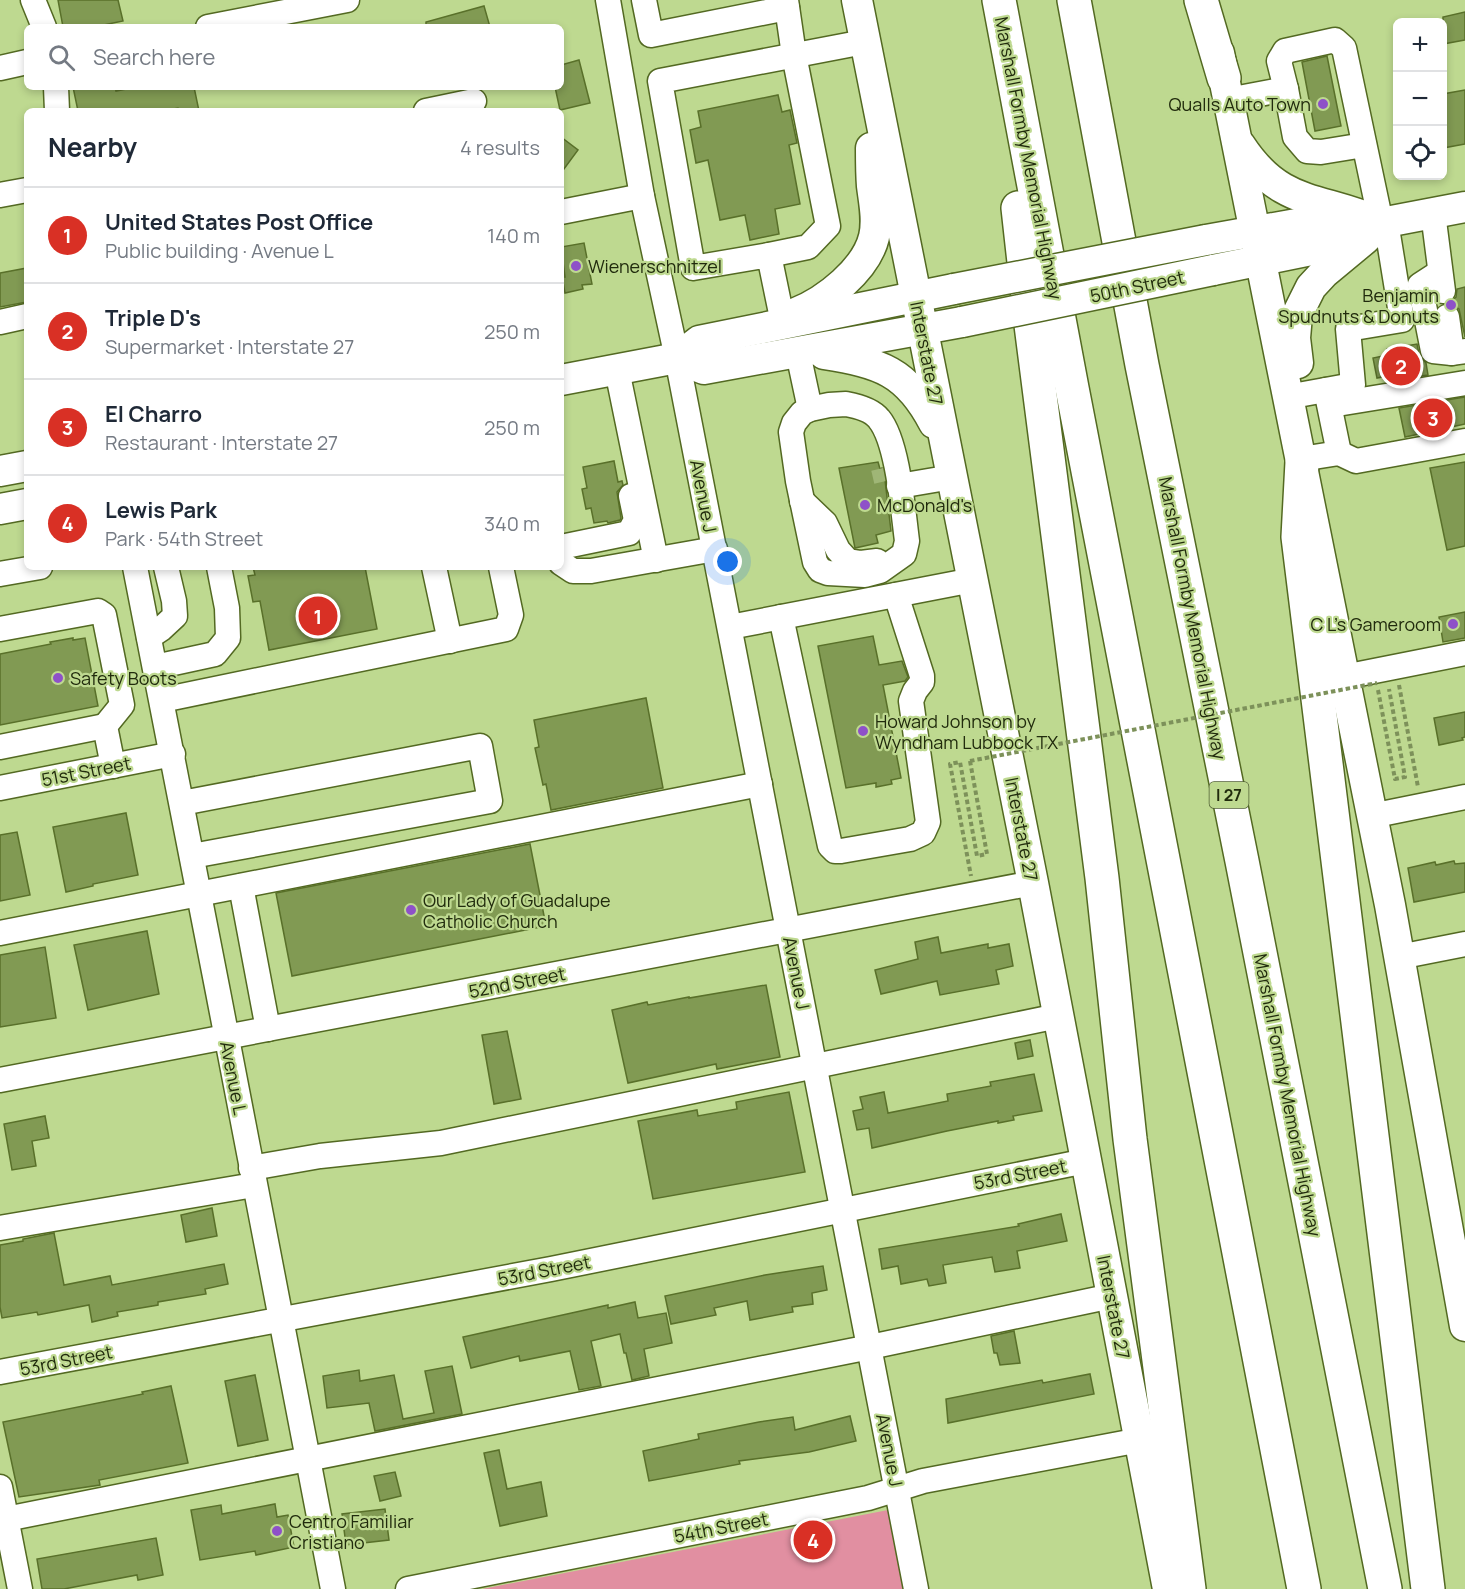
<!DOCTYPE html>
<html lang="en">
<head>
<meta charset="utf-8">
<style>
	:root { --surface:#fff; --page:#f2f2f3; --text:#1f2937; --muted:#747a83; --line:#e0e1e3; --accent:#d93025 }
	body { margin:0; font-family:Manrope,sans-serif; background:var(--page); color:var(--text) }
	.controls { position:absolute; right:18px; top:18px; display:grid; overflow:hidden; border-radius:9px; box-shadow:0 3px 9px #0003 }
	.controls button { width:54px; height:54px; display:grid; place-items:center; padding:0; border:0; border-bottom:2px solid var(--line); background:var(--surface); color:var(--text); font:30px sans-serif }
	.you { position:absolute; left:728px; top:562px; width:21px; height:21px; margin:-15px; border:4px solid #fff; border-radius:50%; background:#1a73e8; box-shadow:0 0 0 9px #1a73e833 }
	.badge { display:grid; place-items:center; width:39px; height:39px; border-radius:50%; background:var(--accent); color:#fff; font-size:20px; font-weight:700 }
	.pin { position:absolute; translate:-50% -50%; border:3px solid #fff; box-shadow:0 2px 6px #0006 }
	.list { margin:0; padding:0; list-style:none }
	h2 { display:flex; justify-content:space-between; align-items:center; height:78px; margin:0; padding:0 24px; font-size:26px }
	h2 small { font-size:20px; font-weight:400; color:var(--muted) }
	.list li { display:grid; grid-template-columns:39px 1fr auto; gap:18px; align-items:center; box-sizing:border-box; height:96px; padding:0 24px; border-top:2px solid var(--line) }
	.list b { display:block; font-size:22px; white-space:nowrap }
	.list p { margin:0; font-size:20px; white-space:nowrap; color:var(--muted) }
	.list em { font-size:20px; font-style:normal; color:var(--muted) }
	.icon { flex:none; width:33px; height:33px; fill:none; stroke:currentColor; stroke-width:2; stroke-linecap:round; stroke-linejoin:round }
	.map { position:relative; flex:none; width:1465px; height:1589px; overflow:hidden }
	.search { position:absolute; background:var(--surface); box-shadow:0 3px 9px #0003; left:24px; top:24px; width:540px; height:66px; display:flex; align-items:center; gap:15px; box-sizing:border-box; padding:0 21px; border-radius:9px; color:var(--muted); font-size:22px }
	.panel { position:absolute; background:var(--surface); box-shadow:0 3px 9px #0003; left:24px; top:108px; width:540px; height:462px; border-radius:9px }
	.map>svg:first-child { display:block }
</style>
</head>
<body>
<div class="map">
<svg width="1465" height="1589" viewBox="0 0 1465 1589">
	<rect width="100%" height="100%" fill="#bed990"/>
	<path fill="#e18fa1" d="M888 1510 903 1589H482Z"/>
	<g fill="#819a53" stroke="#59702a" stroke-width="1.5">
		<path d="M58 0H118L123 21 94 27H63Z"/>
		<path d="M484 6 490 27H426V22Z"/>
		<path d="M1465 12V40L1443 44V17Z"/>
		<path d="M1327 56 1341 126 1315 131 1302 62Z"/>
		<path d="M579 60 590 103 560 110 555 87H561V65Z"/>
		<path d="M73 87H115L116 91 136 87H194L199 111H179L178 108 162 111H78Z"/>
		<path d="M1465 90V144L1443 148V94Z"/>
		<path d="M778 95 782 112 790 110 797 143 789 145 800 204 775 209 779 234 750 240 745 215 720 220 708 160 696 163 690 130 701 127 698 111Z"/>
		<path d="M561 137 578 150 561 173Z"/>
		<path d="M584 243 592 284 582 285 583 289 565 293 562 277H565L561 247Z"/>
		<path d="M27 268V302L0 307V273Z"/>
		<path d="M1465 287V337L1459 309 1449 303 1456 297 1457 289Z"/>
		<path d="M1417 344 1419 354 1426 363 1428 375 1393 380 1392 375 1377 378 1373 358 1388 355 1387 349Z"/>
		<path d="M1465 397V424L1405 437 1399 408Z"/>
		<path d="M614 461 618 482 622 481 623 485 617 492 621 518 620 520 608 523 607 521 594 523 591 508 586 509 582 489 587 488 583 467Z"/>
		<path d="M878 462 880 469 882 468 885 480 891 531 876 535 878 543 855 548 839 468Z"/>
		<path d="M1465 462V546L1447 550 1430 468Z"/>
		<path d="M253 567H365L377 629 269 650 260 601 253 602 248 576 255 575Z"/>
		<path d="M1465 612V638L1443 642 1439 617Z"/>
		<path d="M873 636 879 665 902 661 908 677 905 681 883 685 901 778 891 780 892 784 876 787V783L846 788 818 646Z"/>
		<path d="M73 638V640L85 638 98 706 0 725V654L51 644 50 642Z"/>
		<path d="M646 698 663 788 551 810 546 784 543 785 535 748 539 747 534 720Z"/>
		<path d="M1465 712V737L1462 738 1463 740 1439 745 1434 718Z"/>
		<path d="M126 813 138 875 93 884V886L66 892 53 827Z"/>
		<path d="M17 832 30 895 0 901V835Z"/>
		<path d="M530 844 546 926 292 976 276 893Z"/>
		<path d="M1454 861 1455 864 1465 863V892L1414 902 1408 868 1435 862 1436 865Z"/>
		<path d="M147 931 159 994 88 1010 74 945Z"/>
		<path d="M938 937 941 953 988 944V948L1009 944 1013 966 996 970 999 984 940 995 937 981 881 994 875 970 918 959 915 942Z"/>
		<path d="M45 947 56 1018 0 1027V955Z"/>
		<path d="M766 985 780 1057 717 1069 716 1064 628 1083 612 1010 647 1002 648 1005 689 997V998Z"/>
		<path d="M507 1031 521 1099 494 1104 482 1035Z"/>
		<path d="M1030 1040 1033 1056 1018 1059 1015 1043Z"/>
		<path d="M1034 1074 1042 1111 1013 1116 1014 1120 998 1123V1121L947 1131 872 1148 869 1128 857 1130 853 1111 863 1109 860 1097 884 1092 888 1113 948 1101 947 1094 991 1086 990 1082Z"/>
		<path d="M789 1092 805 1172 653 1199 638 1121 697 1110 698 1116 737 1109 736 1102Z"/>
		<path d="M45 1116 49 1138 32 1141 36 1166 12 1170 4 1124Z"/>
		<path d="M212 1208 217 1236 186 1242 181 1215Z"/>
		<path d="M1061 1214 1067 1241 1017 1251 1020 1268 995 1272 992 1257 943 1265 946 1283 929 1286 927 1279 901 1284 898 1266 882 1269 879 1249 1019 1226 1018 1224Z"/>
		<path d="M54 1233 64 1285 110 1276 112 1285 224 1264 228 1284 205 1289 206 1294 158 1302V1305L117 1312 118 1316 92 1322 89 1305 38 1315 37 1312 2 1318 0 1307V1245L23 1241V1239Z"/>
		<path d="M823 1266 827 1290 812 1293 813 1304 792 1307 793 1312 750 1320 747 1301 714 1308 716 1315 671 1324 665 1296 765 1275Z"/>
		<path d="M635 1302 638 1318 666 1313 672 1343 644 1349 649 1376 632 1380 626 1353H624L620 1334 591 1341 601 1386 579 1390 570 1351 520 1361 519 1356 471 1368 463 1337 608 1305V1308Z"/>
		<path d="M1014 1331 1020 1363 1000 1365 997 1353H994L991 1336Z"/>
		<path d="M452 1366 462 1414 375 1431 369 1403 327 1408 323 1376 359 1370 360 1381 394 1375 403 1419 434 1413 425 1371Z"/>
		<path d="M1090 1374 1094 1394 948 1423 946 1399 1042 1380 1043 1383Z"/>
		<path d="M255 1375 268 1440 238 1446 225 1381Z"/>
		<path d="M171 1386 188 1463 99 1480 100 1485 19 1497 3 1422 143 1394 142 1392Z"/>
		<path d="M850 1416 856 1441 809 1452 739 1461 740 1464 649 1481 643 1451 699 1439 698 1434 759 1422 793 1417 795 1430Z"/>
		<path d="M499 1450 507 1489 541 1482 547 1516 500 1526 484 1453Z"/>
		<path d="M395 1472 401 1496 380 1501 374 1476Z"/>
		<path d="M275 1504 277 1517 288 1515 294 1547 256 1555 255 1551 200 1560 191 1510 221 1505 222 1514Z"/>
		<path d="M385 1509 389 1540 346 1545 342 1514Z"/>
		<path d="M156 1538 163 1575 138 1580 137 1575 64 1589H42L37 1559Z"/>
	</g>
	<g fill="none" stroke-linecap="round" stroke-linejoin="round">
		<path stroke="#9fb676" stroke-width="24" stroke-dasharray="24 12" stroke-linecap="butt" d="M883 468 886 481"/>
		<g stroke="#536922" stroke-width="27">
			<g id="minor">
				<path d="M33 0 44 27"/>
				<path d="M608 0 642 196 677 358 916 1589"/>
				<path d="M644 0 651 35 787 8"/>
				<path d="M208 27 347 0"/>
				<path d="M0 68 27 62"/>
				<path d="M56 87 57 111"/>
				<path d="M1286 89 1295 137 1307 151 1321 152 1364 145"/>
				<path d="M1228 100 1286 89 1279 61 1285 51 1335 40 1344 48 1381 223"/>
				<path d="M426 111 474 101"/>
				<path d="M0 195 27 190"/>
				<path d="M561 212 642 196"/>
				<path d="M1433 213 1443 291"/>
				<path d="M769 255 808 247 828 226 794 55 786 0"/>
				<path d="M1440 272 1420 285 1433 351 1452 353"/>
				<path d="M1447 317 1452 353 1465 351"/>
				<path d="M782 318 769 255 693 268 660 81 864 42"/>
				<path d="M0 322 27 316"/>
				<path d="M798 353 810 409"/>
				<path d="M617 370 656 560"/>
				<path d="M1326 390 1339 453"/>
				<path d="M1298 395 1353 385 1348 329 1402 320 1386 222"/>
				<path d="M846 404C857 406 872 410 879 419 898 442 903 511 907 541L904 554 880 571 865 575 828 573 820 570 815 562 798 481 791 432 794 423 802 413 810 409 829 405Z"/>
				<path d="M1331 405 1465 383"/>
				<path d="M1301 459 1339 453 1356 461 1465 441"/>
				<path d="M899 486 952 477"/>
				<path d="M802 501 825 523 838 550 848 561 861 563 877 561"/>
				<path d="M561 547 629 533 636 520 631 496"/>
				<path d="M561 563 573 571H591L715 549"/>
				<path d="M135 567C204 907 265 1249 333 1589"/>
				<path d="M434 567 450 641"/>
				<path d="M0 574 40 567"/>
				<path d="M781 617 830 846 835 851H841L910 839 923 833 928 822 911 701 915 691 922 682V676L896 595"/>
				<path d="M730 627 973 580"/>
				<path d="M0 629 98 611 104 615 122 705 105 726 113 766"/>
				<path d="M149 637 161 629 175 616 174 601 166 567"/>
				<path d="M155 667 215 654 228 638 227 608 219 567"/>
				<path d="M1344 677 1465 653"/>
				<path d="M162 700 506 629 511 615 501 567"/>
				<path d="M0 747 105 726"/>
				<path d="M0 788 173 754"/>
				<path d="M182 803 480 746 490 801 192 856"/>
				<path d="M1371 816 1465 797"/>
				<path d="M241 886 268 1029"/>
				<path d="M0 933 760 784"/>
				<path d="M1399 957 1465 944"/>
				<path d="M0 1080 1033 883"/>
				<path d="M251 1168 320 1156 441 1143 1058 1016"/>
				<path d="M0 1228 254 1185"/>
				<path d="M0 1372 551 1269 1086 1161"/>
				<path d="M0 1487 20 1589"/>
				<path d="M6 1519 870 1347 1112 1296"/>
				<path d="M408 1589 868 1498 923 1481 1140 1440"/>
			</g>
		</g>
		<g stroke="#536922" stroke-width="33">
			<g id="major">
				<path d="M857 0 1033 883 1168 1589"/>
				<path d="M1219 53 1390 905 1465 1326"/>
				<path d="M1240 145C1281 208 1321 196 1381 223"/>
				<path d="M1206 240 1347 215"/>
				<path d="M1213 270 1360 240"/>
				<path d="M796 313C826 301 866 270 874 237 878 220 874 202 872 186 871 173 871 161 871 148"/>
				<path d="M824 354C880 363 907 371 934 423"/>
				<path d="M677 358 704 369 962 322"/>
				<path d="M1298 363 1295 338 1297 315 1311 287 1324 273 1365 239 1381 223 1465 207"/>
				<path d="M561 380 677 358 699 341 954 289"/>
				<path d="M0 471 27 466"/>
				<path d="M0 509 27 504"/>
			</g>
		</g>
		<g stroke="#536922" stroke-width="36">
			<g id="highway">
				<path d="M999 0 1072 388 1304 1589"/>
				<path d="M1074 0 1142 365 1242 861 1385 1589"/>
				<path d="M1201 0 1224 78"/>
				<path d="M1018 208 1031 325 1102 878 1130 1139 1189 1589"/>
				<path d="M1302 462 1298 537 1428 1589"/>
			</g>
		</g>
		<g stroke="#7d915a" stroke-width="4" stroke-dasharray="4.5 3" stroke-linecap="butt">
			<path d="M1399 685 1418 787"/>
			<path d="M1378 690 1395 779 1405 777 1389 689"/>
			<path d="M970 761 987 854 977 856 960 762 950 764 971 876"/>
		</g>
		<use href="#minor" stroke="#fff" stroke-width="24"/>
		<use href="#major" stroke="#fff" stroke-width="30"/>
		<use href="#highway" stroke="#fff" stroke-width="33"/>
		<g stroke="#536922" stroke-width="33" stroke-linecap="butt">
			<g id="major-bridge">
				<path d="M954 289 1206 240"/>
				<path d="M962 322 1213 270"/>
			</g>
		</g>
		<path stroke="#7d915a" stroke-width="4" stroke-dasharray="4.5 3" stroke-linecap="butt" d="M970 761 1377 683"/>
		<use href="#major-bridge" stroke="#fff" stroke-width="30"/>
	</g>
	<g fill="#8e51c8" stroke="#bed990" stroke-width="2">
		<circle cx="1323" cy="104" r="6"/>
		<circle cx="576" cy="266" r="6"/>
		<circle cx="1451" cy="305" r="6"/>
		<circle cx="865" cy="505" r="6"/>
		<circle cx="1453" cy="624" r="6"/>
		<circle cx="58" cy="678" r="6"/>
		<circle cx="863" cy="731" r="6"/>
		<circle cx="411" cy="910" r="6"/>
		<circle cx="277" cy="1531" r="6"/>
	</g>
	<g text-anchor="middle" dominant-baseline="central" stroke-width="4.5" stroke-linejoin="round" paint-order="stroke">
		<rect fill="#bed990" stroke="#505f34" stroke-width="1.5" x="1209.5" y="782" width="39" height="26" rx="4.5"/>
		<g font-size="16" font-weight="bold" fill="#212b0d">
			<text x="1229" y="795">I 27</text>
		</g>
		<g font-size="18" fill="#212b0d" stroke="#bed990" text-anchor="start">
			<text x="1311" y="104" text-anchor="end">Qualls Auto Town</text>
			<text x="588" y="266">Wienerschnitzel</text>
			<text x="1439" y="295" text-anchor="end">Benjamin<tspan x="1439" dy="21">Spudnuts &amp; Donuts</tspan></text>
			<text x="877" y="505">McDonald's</text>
			<text x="1441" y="624" text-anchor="end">C L's Gameroom</text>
			<text x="70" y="678">Safety Boots</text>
			<text x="875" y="721">Howard Johnson by<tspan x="875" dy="21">Wyndham Lubbock TX</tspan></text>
			<text x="423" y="900">Our Lady of Guadalupe<tspan x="423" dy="21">Catholic Church</tspan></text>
			<text x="289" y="1521">Centro Familiar<tspan x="289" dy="21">Cristiano</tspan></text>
		</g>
		<g font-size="18" fill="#212b0d" stroke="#bed990">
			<text transform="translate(1029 158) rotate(79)">Marshall Formby Memorial Highway</text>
			<text transform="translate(1137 286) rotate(-12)">50th Street</text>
			<text transform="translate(927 353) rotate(79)">Interstate 27</text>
			<text transform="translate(704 496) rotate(79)">Avenue J</text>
			<text transform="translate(1193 618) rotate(79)">Marshall Formby Memorial Highway</text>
			<text transform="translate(86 771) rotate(-11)">51st Street</text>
			<text transform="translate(1022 829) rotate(79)">Interstate 27</text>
			<text transform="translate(797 973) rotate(79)">Avenue J</text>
			<text transform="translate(517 982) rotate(-11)">52nd Street</text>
			<text transform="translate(234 1078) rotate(79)">Avenue L</text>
			<text transform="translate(1288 1095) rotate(79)">Marshall Formby Memorial Highway</text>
			<text transform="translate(1020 1174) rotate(-11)">53rd Street</text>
			<text transform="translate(544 1270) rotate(-11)">53rd Street</text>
			<text transform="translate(1114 1307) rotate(79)">Interstate 27</text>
			<text transform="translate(66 1360) rotate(-11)">53rd Street</text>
			<text transform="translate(890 1450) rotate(79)">Avenue J</text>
			<text transform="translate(721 1527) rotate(-11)">54th Street</text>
		</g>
	</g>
</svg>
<div class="controls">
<button>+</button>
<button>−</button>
<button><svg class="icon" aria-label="locate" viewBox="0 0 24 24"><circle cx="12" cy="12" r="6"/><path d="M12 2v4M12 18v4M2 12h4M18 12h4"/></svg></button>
</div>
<div class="you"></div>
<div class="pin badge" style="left:318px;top:616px">1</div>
<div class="pin badge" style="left:1401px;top:366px">2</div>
<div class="pin badge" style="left:1433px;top:418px">3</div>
<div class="pin badge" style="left:813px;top:1540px">4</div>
<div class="search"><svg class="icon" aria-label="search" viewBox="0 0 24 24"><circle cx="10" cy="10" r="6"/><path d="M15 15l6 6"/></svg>Search here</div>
<section class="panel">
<h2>Nearby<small>4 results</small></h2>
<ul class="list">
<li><span class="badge">1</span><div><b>United States Post Office</b><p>Public building · Avenue L</p></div><em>140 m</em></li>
<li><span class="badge">2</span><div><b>Triple D's</b><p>Supermarket · Interstate 27</p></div><em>250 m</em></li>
<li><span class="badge">3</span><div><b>El Charro</b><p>Restaurant · Interstate 27</p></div><em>250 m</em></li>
<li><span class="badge">4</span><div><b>Lewis Park</b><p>Park · 54th Street</p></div><em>340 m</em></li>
</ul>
</section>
</div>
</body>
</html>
